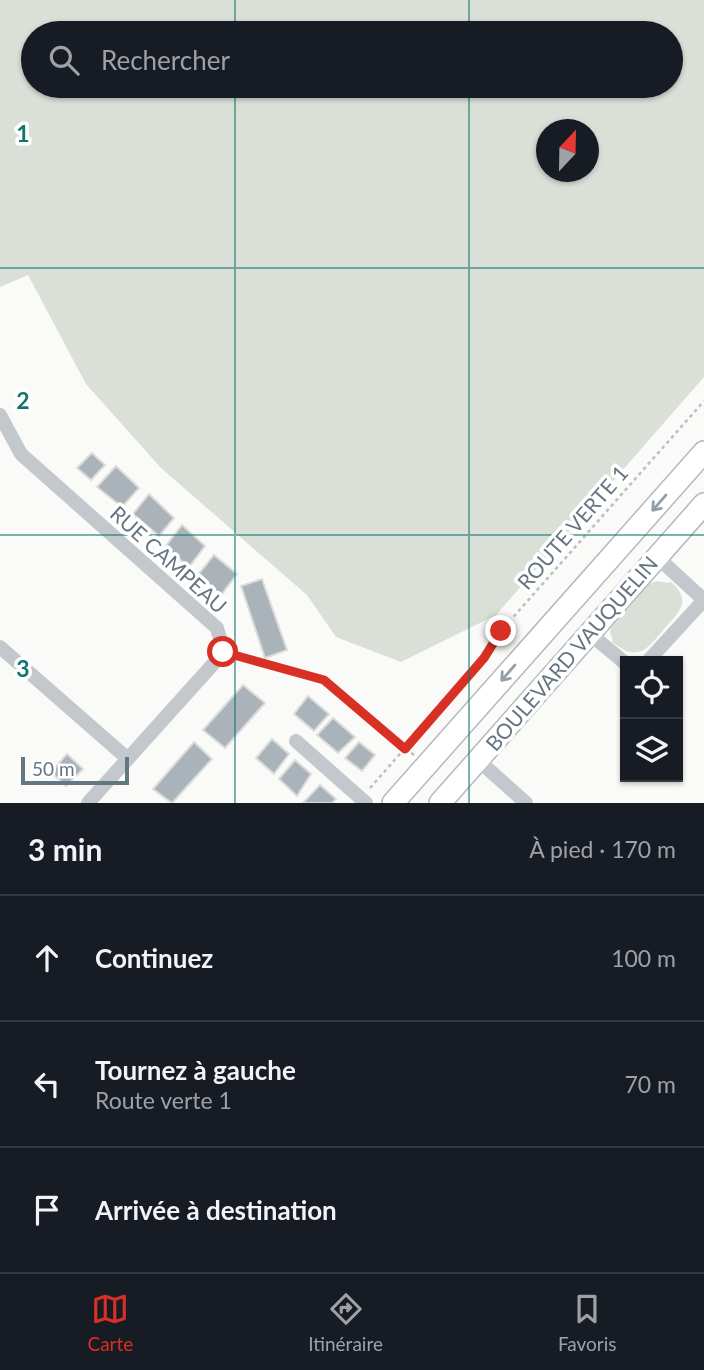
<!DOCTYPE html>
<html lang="fr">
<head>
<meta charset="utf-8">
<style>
	:root { --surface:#171b24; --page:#242831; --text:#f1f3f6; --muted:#9ea1a6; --line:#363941; --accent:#d93025 }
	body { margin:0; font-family:Lato,sans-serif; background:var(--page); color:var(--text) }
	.controls { position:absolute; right:21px; bottom:21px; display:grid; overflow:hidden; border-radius:0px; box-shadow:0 2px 5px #0004 }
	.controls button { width:63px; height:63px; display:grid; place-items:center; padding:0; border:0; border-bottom:2px solid var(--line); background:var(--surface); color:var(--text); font:35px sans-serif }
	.compass { position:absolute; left:536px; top:119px; width:63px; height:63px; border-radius:50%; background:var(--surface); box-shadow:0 2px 5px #0004; rotate:22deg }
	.scale { position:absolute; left:21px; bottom:18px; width:108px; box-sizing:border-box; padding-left:7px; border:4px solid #657683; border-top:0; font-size:19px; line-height:24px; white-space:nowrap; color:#657683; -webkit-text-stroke:5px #fff; paint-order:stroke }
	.stop { position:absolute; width:21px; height:21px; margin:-16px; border:5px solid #d93025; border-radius:50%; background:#fff }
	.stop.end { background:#d93025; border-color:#fff; box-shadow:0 2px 7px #0008 }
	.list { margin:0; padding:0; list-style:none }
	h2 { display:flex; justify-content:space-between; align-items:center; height:91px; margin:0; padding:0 28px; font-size:30px }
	h2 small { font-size:23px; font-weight:400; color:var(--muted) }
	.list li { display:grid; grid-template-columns:46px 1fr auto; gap:21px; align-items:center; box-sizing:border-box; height:126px; padding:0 28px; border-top:2px solid var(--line) }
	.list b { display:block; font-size:26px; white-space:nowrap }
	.list p { margin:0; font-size:23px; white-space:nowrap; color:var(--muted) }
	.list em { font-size:23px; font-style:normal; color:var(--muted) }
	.icon { flex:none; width:38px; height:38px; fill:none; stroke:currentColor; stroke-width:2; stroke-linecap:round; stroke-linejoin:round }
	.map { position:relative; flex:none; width:704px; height:803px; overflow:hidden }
	.search { position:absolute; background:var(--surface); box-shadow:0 2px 5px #0004; left:21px; right:21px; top:21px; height:77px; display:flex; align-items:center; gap:18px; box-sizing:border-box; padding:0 24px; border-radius:38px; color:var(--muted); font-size:26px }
	.sheet { height:469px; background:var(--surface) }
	nav { display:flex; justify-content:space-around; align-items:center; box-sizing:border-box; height:98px; border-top:2px solid var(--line); background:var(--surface); font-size:19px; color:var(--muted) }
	nav a { display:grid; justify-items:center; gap:4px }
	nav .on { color:var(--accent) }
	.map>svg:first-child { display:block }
</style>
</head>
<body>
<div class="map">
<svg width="704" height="803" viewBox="0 0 704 803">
	<rect width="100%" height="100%" fill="#fafaf8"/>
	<g fill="#dadfd7" fill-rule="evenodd">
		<path d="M0 0H704V377L496 615 401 662 336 637 307 595 161 468 86 384 28 275 0 287ZM33 33H671V86H33ZM546 130H588V172H546Z"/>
		<path d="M657 581 668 583 671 582C693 601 679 612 664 629 658 636 652 644 644 650 631 656 623 650 612 642L613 640 610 632 611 628 649 584Z"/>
	</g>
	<g fill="#aab3b9" stroke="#dcdcda" stroke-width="2">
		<path d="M92 453 105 465 91 480 77 468Z"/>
		<path d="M116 466 139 488 122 507 97 487Z"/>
		<path d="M149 494 174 518 159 536 133 514Z"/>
		<path d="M182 525 205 546 189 567 165 547Z"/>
		<path d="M214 555 237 574 221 595 198 575Z"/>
		<path d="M262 579 287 650 265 658 241 586Z"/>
		<path d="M243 685 265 703 225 748 203 730Z"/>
		<path d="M308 696 329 714 314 731 294 714Z"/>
		<path d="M333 718 355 737 338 753 317 735Z"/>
		<path d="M272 739 289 754 274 774 256 758Z"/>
		<path d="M194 742 212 759 172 803 153 789Z"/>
		<path d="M359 742 375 755 362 771 345 758Z"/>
		<path d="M67 754 83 769 66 786 51 772Z"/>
		<path d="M295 760 311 774 297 796 279 779Z"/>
		<path d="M320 785 336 799 332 803H303Z"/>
	</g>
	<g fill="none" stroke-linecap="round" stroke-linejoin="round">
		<g stroke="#b3babf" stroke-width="24">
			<g id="secondary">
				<path d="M393 803 704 452"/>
				<path d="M440 803 704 504"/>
			</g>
		</g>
		<g stroke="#bbbfc2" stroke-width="2.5" stroke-dasharray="3.5 3.5" stroke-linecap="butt">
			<path d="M238 656 324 680 414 755"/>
			<path d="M370 788 484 658 501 631 704 401"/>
		</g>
		<g stroke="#c3c8cc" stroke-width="14">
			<path d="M0 415 21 454 217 628 224 652 88 803"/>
			<path d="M656 556 704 600"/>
			<path d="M589 633 625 663"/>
			<path d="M0 647 128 759"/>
			<path d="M648 661 704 600"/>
			<path d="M296 741 366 803"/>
			<path d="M478 760 526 803"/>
		</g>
		<use href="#secondary" stroke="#fff" stroke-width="21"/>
	</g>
	<defs><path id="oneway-shaft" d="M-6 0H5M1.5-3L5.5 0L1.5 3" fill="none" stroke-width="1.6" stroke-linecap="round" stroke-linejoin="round" transform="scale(1.75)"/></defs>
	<g stroke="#939fa8">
		<use href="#oneway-shaft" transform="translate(659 503) rotate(131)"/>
		<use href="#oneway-shaft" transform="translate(508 673) rotate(131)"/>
	</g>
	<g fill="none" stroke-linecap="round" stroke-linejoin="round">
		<path stroke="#d93025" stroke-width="9" d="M223 652 324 680 405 749 484 658 501 631"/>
	</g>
	<path fill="none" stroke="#0f766e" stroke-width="2" stroke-opacity="0.55" d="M235 0V33M469 0V33M235 86V803M469 86V803M0 268H704M0 535H704"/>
	<g text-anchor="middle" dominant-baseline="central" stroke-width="7" stroke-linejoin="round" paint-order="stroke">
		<g font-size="21" fill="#657683" stroke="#fff">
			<text transform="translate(572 527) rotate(-49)">ROUTE VERTE 1</text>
			<text transform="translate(169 559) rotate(42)">RUE CAMPEAU</text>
			<text transform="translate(571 653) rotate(-49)">BOULEVARD VAUQUELIN</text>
		</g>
	</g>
	<g font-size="23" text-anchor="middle" font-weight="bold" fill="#0f766e" stroke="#fff" stroke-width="7" stroke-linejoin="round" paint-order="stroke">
		<text x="23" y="142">1</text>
		<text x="23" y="409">2</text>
		<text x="23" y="677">3</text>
	</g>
</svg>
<div class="controls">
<button><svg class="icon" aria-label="locate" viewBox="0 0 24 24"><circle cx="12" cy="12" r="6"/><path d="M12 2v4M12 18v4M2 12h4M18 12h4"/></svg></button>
<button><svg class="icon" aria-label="layers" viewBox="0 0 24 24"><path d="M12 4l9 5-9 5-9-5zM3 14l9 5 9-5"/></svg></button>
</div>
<svg class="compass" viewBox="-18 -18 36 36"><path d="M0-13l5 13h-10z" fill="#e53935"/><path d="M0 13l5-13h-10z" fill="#9ea1a6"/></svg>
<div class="scale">50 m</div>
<div class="stop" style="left:223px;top:652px"></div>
<div class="stop end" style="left:501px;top:631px"></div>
<div class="search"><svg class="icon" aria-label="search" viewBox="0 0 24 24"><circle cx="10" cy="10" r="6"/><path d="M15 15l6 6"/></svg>Rechercher</div>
</div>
<section class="sheet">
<h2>3 min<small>À pied · 170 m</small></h2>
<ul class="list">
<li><svg class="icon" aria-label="ahead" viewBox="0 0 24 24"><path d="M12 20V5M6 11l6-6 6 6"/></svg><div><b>Continuez</b></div><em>100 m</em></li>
<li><svg class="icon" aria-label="left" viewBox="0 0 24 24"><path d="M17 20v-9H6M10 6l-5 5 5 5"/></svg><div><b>Tournez à gauche</b><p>Route verte 1</p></div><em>70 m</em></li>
<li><svg class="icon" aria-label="arrive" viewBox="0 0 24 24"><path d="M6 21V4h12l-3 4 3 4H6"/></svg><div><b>Arrivée à destination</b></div></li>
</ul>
</section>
<nav>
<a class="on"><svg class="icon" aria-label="map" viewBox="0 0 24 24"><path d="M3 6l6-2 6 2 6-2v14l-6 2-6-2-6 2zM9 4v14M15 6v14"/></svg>Carte</a>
<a><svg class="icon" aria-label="directions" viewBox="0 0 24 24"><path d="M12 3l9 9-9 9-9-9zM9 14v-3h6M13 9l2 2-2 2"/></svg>Itinéraire</a>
<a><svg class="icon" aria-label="saved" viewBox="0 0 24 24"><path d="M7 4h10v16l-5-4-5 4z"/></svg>Favoris</a>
</nav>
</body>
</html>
